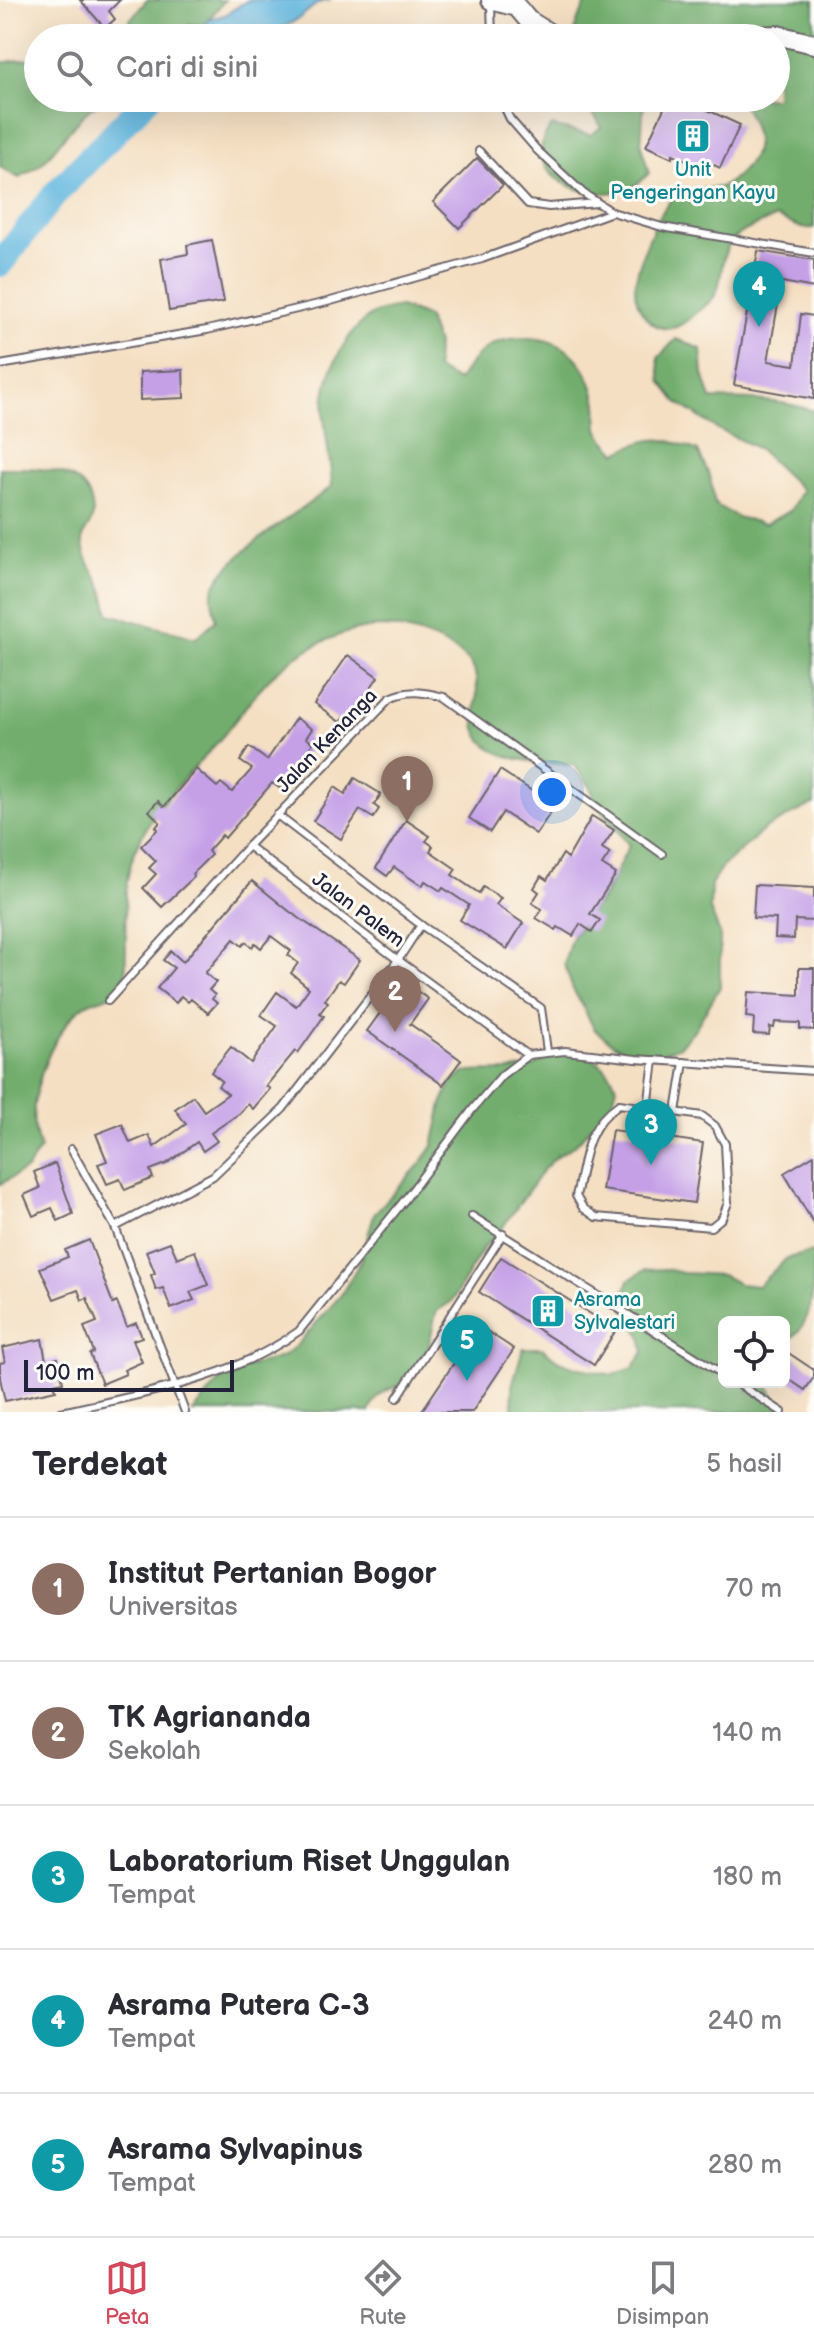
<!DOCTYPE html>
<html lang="id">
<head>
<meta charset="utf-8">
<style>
	:root { --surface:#fff; --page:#f2f2f3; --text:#2b2b33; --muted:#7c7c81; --line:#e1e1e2; --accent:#d1495b }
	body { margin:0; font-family:"Balsamiq Sans",sans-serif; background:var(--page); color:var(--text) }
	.controls { position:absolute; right:24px; bottom:24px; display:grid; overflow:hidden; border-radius:12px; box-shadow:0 8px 32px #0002 }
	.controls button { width:72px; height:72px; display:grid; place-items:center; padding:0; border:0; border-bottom:2px solid var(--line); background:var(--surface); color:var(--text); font:40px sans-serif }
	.scale { position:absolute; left:24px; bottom:20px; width:210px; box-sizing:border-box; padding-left:8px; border:4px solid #22223b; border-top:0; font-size:22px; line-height:28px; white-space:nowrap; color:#22223b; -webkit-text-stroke:6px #fdfcf7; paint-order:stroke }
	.you { position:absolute; left:552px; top:792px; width:28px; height:28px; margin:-20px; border:6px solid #fff; border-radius:50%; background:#1a73e8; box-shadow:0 0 0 12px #1a73e833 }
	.badge { display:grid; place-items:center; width:52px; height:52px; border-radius:50%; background:var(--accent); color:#fff; font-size:26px; font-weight:700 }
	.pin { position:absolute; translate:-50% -66px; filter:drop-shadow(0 2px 4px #0008) }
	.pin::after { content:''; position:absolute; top:42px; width:28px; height:24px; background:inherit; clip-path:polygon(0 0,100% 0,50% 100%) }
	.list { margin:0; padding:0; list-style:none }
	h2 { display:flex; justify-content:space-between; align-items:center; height:104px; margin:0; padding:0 32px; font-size:34px }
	h2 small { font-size:26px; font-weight:400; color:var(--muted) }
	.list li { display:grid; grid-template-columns:52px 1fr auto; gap:24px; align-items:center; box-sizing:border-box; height:144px; padding:0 32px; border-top:2px solid var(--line) }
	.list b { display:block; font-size:30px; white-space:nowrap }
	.list p { margin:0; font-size:26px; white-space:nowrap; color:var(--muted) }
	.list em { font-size:26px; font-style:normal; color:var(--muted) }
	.icon { flex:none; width:44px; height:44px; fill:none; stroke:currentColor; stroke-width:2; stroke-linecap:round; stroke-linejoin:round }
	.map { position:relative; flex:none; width:814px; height:1412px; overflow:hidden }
	.search { position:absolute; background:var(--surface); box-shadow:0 8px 32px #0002; left:24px; right:24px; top:24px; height:88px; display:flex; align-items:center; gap:20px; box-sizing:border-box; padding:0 28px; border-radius:44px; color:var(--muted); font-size:30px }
	.sheet { height:824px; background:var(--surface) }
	nav { display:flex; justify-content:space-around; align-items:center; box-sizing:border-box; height:112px; border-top:2px solid var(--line); background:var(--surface); font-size:22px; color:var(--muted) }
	nav a { display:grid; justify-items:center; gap:4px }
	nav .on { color:var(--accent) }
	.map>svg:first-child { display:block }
</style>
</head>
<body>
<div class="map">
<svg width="814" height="1412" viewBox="0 0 814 1412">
	<rect width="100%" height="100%" fill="#fdfcf7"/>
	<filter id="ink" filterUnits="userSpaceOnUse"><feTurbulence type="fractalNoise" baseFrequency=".0125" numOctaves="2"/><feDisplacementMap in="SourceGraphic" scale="16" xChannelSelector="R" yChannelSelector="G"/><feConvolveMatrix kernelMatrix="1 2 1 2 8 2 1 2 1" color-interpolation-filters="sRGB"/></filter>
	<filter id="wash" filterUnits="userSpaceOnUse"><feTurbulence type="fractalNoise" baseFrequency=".006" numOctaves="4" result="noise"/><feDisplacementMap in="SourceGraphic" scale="32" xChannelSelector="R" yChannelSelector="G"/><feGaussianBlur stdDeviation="1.8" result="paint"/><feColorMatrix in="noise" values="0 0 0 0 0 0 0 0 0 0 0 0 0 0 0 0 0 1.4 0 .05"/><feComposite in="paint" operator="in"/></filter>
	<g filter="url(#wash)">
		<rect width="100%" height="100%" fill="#f4dfc2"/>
		<g fill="#72ad6d" stroke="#4a6854" stroke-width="2">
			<path d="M147 0H225L204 25 189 24 184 38H87L105 28H123Z"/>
			<path d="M588 0H814V228H802L776 217C761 224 739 230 729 245 719 260 724 281 714 297 710 303 683 325 676 327 652 335 634 307 635 287 637 264 656 215 673 198 683 187 705 190 719 187 727 186 733 179 739 174 768 146 754 128 740 98H776V38H573L577 22Z"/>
			<path d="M38 57V98H107C78 113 66 137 45 160 38 168 27 172 19 178L0 167V63Z"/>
			<path d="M539 98H647L644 101 641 145 649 173C610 220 508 176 552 126L591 135 601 127C591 100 564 103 539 98Z"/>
			<path d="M400 307 427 317 437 344 436 369 458 381C479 351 488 338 527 338 568 339 589 364 597 403 598 411 597 420 598 428 600 437 611 446 617 453 650 435 663 436 698 451L710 477 715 504 737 517 765 524 790 511 802 490 759 449 717 429 677 402 661 381 658 358 676 339 701 349 703 374 711 399C747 400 780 399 814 411V805L809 806 766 828 723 866 711 884 710 909 720 934V987L695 1029 680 1046 658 1055H635L614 1045 595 1030 572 987 564 964 571 939 605 894 629 845 599 808 589 785 574 765C547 762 501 764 482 740 470 724 476 711 477 693 477 686 476 670 471 664 456 644 409 628 384 627 344 627 298 650 270 678 250 698 235 723 216 744 184 779 142 819 130 867 123 893 126 924 126 952 125 959 127 969 125 976 119 1001 99 995 84 1006 55 1027 29 1091 34 1126 35 1133 38 1141 40 1149L27 1169 0 1184V468C35 468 93 465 93 515 93 523 84 530 83 538 81 558 97 573 103 590 106 598 107 606 109 614L196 638 216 620C215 613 211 602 212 595 218 558 304 510 332 486 331 461 325 438 324 413 323 378 342 336 371 315 378 310 391 309 400 307Z"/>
			<path d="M572 1050C594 1057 606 1064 617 1086L612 1104 575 1145 557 1156 543 1170 497 1235 484 1247 452 1301 437 1311C430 1332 430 1362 413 1377 393 1394 384 1381 369 1412H193L222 1379 242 1368 282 1357 297 1345 341 1295 361 1260 374 1214 421 1163 433 1146 442 1104 451 1083 466 1072 507 1071 534 1066 552 1056Z"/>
			<path d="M812 1252 814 1254C814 1291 814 1326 784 1344V1322H724V1382H766L775 1398 788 1412H513L512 1386 523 1348H542L557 1360 575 1367 613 1375 633 1368 644 1352 641 1335 627 1318 622 1300 629 1280 645 1270 665 1269 683 1273 722 1275 739 1284 758 1286 787 1258Z"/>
		</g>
		<path fill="#61b6de" stroke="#426c8c" stroke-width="2" d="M248 0H331C312 1 307 16 291 23 281 28 277 29 269 38H192L210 19 225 15Z"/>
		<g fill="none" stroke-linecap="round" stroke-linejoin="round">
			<path stroke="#61b6de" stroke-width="26" d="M0 264 56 193 148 98"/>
		</g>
		<g id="blocks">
			<g fill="#c5a0e7">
				<path d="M80 0H120L109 11 115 19 105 28Z"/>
				<path d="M669 98H682L740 125 720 168 708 162 705 169 673 154 672 158 646 146Z"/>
				<path d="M477 158 503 185 459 228 433 202Z"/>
				<path d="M212 240 224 302 169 311 161 259 188 254 187 245Z"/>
				<path d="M758 251 814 260V288L782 282 768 361 795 365 801 314 814 316V399L734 385Z"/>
				<path d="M183 370 184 398 140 400V372Z"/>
				<path d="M348 655 378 677 349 719 344 716 340 722 314 704Z"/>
				<path d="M296 718 312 729 306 738 313 743 281 789 272 783 225 838 222 835 208 851 211 855 192 874 194 877 162 907 143 888 156 874 149 868 156 861 141 846 158 829 156 827 160 822 149 811 158 801 164 807 196 769 217 787 221 783 232 792 252 769 240 761 249 747 267 760Z"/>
				<path d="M500 770 555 806 536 834 503 812 490 832 469 818Z"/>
				<path d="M355 778 381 794 374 805 379 809 373 818 360 810 341 839 313 821 335 787 345 794Z"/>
				<path d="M592 816 614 830 602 848 610 853 602 865 616 874 590 914 600 920 592 932 580 924 573 936 558 927 556 930 536 918 542 909 532 903 539 892 534 888 541 876 547 880 563 854 568 858Z"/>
				<path d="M406 820 430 836 426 841 433 846 430 851 456 869 452 875 479 893 483 887 501 898 496 905 523 923 507 949 460 920 469 905 443 888 441 891 425 881 422 886 394 867 387 876 376 868Z"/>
				<path d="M252 881 289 911 360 960 344 983 339 980 325 1000 328 1002 320 1013 324 1016 298 1053 295 1051 266 1086 270 1089 253 1109 248 1104 240 1113 211 1133 217 1141 203 1151 197 1142 166 1164 150 1170 153 1178 125 1190 120 1179 107 1184 98 1164 107 1161 96 1134 122 1124 130 1143 149 1135 154 1147 186 1124 175 1109 193 1096 204 1111 228 1094 218 1086 222 1081 211 1072 231 1047 251 1063 277 1026 261 1015 277 992 296 1006 309 988 291 973 298 963 288 955 291 951 271 936 261 948 255 943 252 947 246 942 242 946 234 939 205 973 216 982 209 990 215 995 212 999 217 1003 208 1013 191 999 188 1002 181 996 176 1003 157 988 174 968 163 960 171 951 183 962Z"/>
				<path d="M755 885 814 888V921L795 920 794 939 775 938 776 919 753 918Z"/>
				<path d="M799 968H814V1030L800 1029V1023L775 1022 774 1028 770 1027 769 1035 753 1034 754 1018 746 1017 748 992 799 995Z"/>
				<path d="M403 981 428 999 410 1024 461 1060 443 1085 367 1031Z"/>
				<path d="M644 1123 671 1127 669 1138 703 1143 694 1203 602 1190 612 1130 642 1134Z"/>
				<path d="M814 1155V1224L784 1173Z"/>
				<path d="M55 1163 73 1214 58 1221 52 1208 33 1216 24 1195 40 1188 34 1172Z"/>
				<path d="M89 1240 113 1304 117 1302 127 1327 136 1323 142 1337 133 1340 142 1362 124 1370 126 1374 102 1384 90 1354 94 1352 84 1327 97 1322 88 1301 87 1298 82 1300 78 1290 54 1299 40 1268 68 1257 65 1250Z"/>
				<path d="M170 1242 177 1258 195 1251 208 1285 190 1292 194 1300 171 1309 163 1288 156 1290 151 1275 155 1273 146 1251Z"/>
				<path d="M501 1257 616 1330 594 1365 479 1292Z"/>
				<path d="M479 1326 514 1349 472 1412H421Z"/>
				<path d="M42 1339 46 1361 58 1358 63 1382 54 1384 56 1390 5 1401 0 1378V1363L5 1362 2 1348Z"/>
				<path d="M784 1350 814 1370V1377L805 1390 784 1376Z"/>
			</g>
		</g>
	</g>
	<g filter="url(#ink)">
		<use href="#blocks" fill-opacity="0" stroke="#6c646a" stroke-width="2"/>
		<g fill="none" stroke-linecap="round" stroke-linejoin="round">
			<g stroke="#6c646a" stroke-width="10">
				<g id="lane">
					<path d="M491 4 492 38"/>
					<path d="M500 98 510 119 537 150 583 193 612 212 662 227 814 253"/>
					<path d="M479 151 528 204 549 207 597 203"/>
					<path d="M0 365 207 330 327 302 482 259 612 212"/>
					<path d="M277 815 421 925 541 1008 547 1051"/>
					<path d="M248 846 398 960 528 1055"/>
					<path d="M108 1001 248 846 390 698C410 689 423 692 444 697L662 854"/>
					<path d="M619 1104 702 1116 715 1126 725 1144 728 1203 722 1218 711 1227 596 1217 583 1208 576 1196C586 1156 584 1129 619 1104Z"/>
					<path d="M648 1108 654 1060"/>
					<path d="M676 1112 684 1062"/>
					<path d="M71 1149 115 1227"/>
					<path d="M472 1216 724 1375"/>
					<path d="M735 1382 782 1412"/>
					<path d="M397 1398 503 1234"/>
					<path d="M61 1412C141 1394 231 1380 299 1331L407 1197 472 1110 502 1075 528 1055 565 1051 636 1059 814 1071"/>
					<path d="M185 1412 115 1227 213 1176 283 1109 398 960 421 925"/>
				</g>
			</g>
			<g stroke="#6c646a" stroke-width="22">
				<g id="secondary">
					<path d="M491 0 517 7 528 20 557 38"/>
					<path d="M718 38 777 35 814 44"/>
				</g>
			</g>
			<use href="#lane" stroke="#fff" stroke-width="6"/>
			<use href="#secondary" stroke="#fff" stroke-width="18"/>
		</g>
	</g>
	<defs>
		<g id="building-square" transform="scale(1.8)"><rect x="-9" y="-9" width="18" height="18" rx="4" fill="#0f9aa8" stroke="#fdfcf7"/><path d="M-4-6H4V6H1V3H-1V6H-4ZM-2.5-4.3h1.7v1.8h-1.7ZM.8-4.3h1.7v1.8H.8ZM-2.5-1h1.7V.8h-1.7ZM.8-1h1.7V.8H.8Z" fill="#fff"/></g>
	</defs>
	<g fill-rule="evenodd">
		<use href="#building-square" x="693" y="136"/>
		<use href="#building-square" x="548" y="1311"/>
	</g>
	<g text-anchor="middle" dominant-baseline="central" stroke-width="6" stroke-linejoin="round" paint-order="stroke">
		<g font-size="20" fill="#0d838f" stroke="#fdfcf7">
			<text x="693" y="170">Unit<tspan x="693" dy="23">Pengeringan Kayu</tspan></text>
			<text x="574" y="1300" text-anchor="start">Asrama<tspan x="574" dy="23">Sylvalestari</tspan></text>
		</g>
		<g font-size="20" fill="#22223b" stroke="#fdfcf7">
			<text transform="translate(327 741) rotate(-46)">Jalan Kenanga</text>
			<text transform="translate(358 910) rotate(37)">Jalan Palem</text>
		</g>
	</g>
</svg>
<div class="controls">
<button><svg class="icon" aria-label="locate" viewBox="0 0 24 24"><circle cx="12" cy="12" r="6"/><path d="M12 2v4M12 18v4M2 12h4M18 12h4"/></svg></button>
</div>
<div class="scale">100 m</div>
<div class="you"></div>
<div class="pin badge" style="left:407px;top:822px;background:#8d6e63">1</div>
<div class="pin badge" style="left:395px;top:1032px;background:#8d6e63">2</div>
<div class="pin badge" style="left:651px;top:1165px;background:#0f9aa8">3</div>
<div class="pin badge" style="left:759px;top:327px;background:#0f9aa8">4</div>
<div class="pin badge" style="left:467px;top:1381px;background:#0f9aa8">5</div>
<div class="search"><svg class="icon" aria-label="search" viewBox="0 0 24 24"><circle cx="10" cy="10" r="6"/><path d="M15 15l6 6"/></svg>Cari di sini</div>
</div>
<section class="sheet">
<h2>Terdekat<small>5 hasil</small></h2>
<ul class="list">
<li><span class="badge" style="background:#8d6e63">1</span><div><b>Institut Pertanian Bogor</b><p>Universitas</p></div><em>70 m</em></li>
<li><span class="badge" style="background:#8d6e63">2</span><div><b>TK Agriananda</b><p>Sekolah</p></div><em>140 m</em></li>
<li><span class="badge" style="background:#0f9aa8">3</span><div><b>Laboratorium Riset Unggulan</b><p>Tempat</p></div><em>180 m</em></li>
<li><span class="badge" style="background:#0f9aa8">4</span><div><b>Asrama Putera C-3</b><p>Tempat</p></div><em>240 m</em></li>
<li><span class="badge" style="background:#0f9aa8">5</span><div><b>Asrama Sylvapinus</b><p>Tempat</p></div><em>280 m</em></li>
</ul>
</section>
<nav>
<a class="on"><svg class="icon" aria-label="map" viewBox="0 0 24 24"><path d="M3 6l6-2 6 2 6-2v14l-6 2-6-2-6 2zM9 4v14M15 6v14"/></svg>Peta</a>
<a><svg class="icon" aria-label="directions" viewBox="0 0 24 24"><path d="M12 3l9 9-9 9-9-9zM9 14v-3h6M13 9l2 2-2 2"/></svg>Rute</a>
<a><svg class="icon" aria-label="saved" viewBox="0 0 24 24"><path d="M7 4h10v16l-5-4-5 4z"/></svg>Disimpan</a>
</nav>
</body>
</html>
